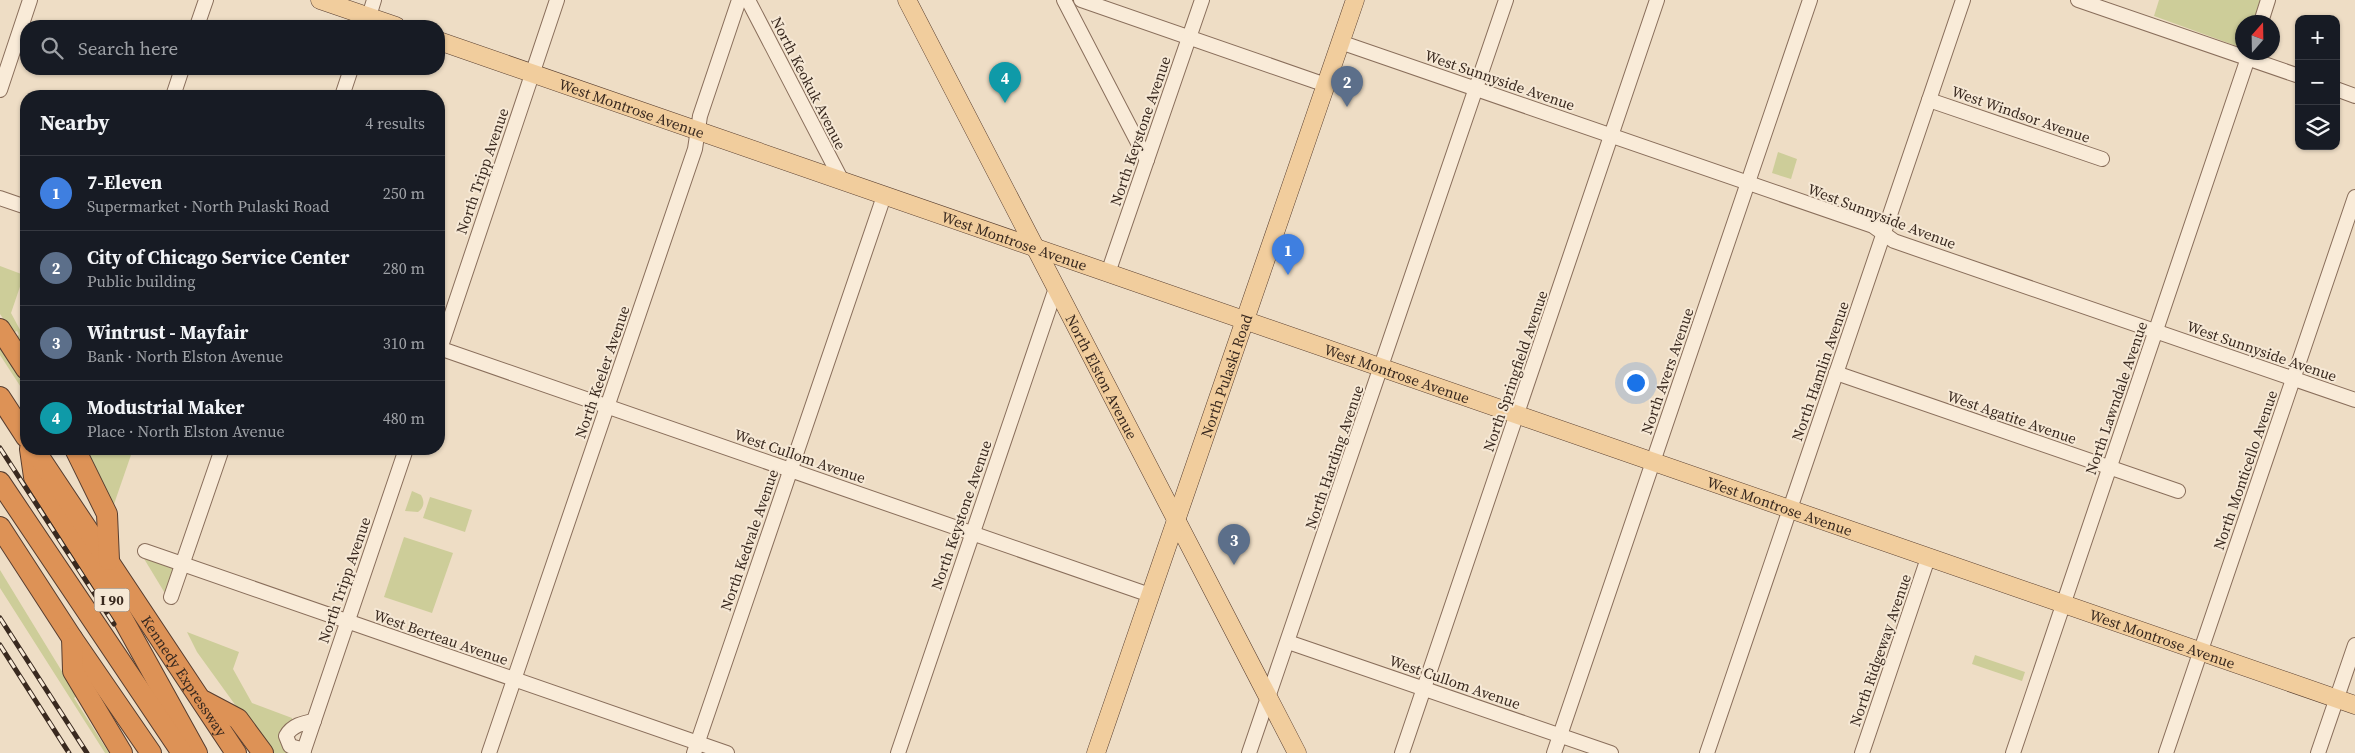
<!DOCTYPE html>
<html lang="en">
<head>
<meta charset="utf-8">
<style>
	:root { --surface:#171b24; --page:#242831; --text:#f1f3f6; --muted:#9ea1a6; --line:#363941; --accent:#c999a0 }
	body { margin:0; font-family:"Source Serif 4",serif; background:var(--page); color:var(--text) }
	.controls { position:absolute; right:15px; top:15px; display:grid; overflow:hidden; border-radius:10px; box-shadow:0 1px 4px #0004 }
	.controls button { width:45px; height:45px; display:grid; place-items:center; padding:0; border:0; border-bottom:1px solid var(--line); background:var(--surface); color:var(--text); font:25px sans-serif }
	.compass { position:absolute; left:2235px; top:15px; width:45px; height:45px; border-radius:50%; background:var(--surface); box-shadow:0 1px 4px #0004; rotate:20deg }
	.you { position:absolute; left:1635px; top:382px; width:18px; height:18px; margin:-12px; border:4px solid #fff; border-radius:50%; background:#1a73e8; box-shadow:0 0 0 8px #1a73e833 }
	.badge { display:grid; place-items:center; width:32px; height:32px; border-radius:50%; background:var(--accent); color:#fff; font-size:16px; font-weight:700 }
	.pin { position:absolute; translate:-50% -41px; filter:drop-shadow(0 1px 2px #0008) }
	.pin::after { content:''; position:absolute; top:26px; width:18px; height:15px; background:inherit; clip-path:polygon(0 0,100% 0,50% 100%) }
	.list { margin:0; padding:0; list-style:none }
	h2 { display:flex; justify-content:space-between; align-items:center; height:65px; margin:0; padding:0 20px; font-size:21px }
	h2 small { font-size:16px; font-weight:400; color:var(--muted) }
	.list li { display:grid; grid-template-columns:32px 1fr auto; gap:15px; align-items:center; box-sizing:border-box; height:75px; padding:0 20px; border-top:1px solid var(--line) }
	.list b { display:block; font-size:19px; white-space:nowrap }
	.list p { margin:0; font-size:16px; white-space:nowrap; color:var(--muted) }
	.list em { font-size:16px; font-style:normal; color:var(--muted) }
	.icon { flex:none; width:28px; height:28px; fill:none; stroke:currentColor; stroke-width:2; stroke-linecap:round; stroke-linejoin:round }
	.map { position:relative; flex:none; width:2355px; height:753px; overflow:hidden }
	.search { position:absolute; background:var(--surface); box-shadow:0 1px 4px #0004; left:20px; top:20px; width:425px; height:55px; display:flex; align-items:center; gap:12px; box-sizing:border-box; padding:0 18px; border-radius:20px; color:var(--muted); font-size:19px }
	.panel { position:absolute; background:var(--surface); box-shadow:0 1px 4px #0004; left:20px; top:90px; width:425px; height:365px; border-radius:20px }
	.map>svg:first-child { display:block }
</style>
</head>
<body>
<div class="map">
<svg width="2355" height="753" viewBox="0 0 2355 753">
	<rect width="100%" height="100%" fill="#eeddc5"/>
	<g fill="#cdcd99">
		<path d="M2159 0H2262L2254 22H2242V48L2154 16Z"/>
		<path d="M1778 152 1797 159 1791 179 1772 173Z"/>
		<path d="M0 266 24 275 11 313 26 341V354L16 337 19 335 17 331 13 333 0 314Z"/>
		<path d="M0 338 26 378V395L0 355Z"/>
		<path d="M82 449 130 450 131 455 113 507Z"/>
		<path d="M412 491 421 495C425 502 424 508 418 512L405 511Z"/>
		<path d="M430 497 472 510 465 532 423 518Z"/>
		<path d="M404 537 453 553 432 613 384 597Z"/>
		<path d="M143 557 175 569 166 595Z"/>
		<path d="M0 570 77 696 74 698 109 753H105L0 588Z"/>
		<path d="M187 632 239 652 233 669 252 703 292 718 293 753H270L197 652Z"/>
		<path d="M1975 655 2025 672 2022 681 1972 664Z"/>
	</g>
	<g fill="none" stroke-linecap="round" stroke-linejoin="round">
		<g stroke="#896e5b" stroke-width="16">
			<g id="minor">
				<path d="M748 0 842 181"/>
				<path d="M1064 0 1147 160"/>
				<path d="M1081 0 1326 85"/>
				<path d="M2078 0 2299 76"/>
				<path d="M2261 22 2268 0"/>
				<path d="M197 26 206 0"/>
				<path d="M366 26 374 0"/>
				<path d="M1340 42 1873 226 1894 241 2355 400"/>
				<path d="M2336 89 2355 96"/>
				<path d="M0 90 30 0"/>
				<path d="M173 96 182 69"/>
				<path d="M342 96 351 69"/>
				<path d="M1929 100 2102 159"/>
				<path d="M0 198 26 207"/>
				<path d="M1108 273 1202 0"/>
				<path d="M439 348 1150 595"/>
				<path d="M439 352 557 0"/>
				<path d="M1836 373 2178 491"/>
				<path d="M145 551 727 753"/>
				<path d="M171 597 222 449"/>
				<path d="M1288 642 1611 753"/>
				<path d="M304 750 290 746 286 736C292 725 303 723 314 721"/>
				<path d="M303 753 406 449"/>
				<path d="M489 753 695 149 700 116 739 0"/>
				<path d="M694 753 884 196"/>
				<path d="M898 753 1056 288"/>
				<path d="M1249 753 1506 0"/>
				<path d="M1402 753 1657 0"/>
				<path d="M1554 753 1810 0"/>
				<path d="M1707 753 1963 0"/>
				<path d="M1862 753 1928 558"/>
				<path d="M2013 753 2250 52"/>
				<path d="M2166 753 2355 197"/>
				<path d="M2318 753 2355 645"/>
			</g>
		</g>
		<g stroke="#573d2f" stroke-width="19">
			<g id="major">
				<path d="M320 0 396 26"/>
				<path id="s1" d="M907 0 1297 753"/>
				<path id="s2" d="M439 41 2355 705"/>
				<path id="s3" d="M1096 753 1355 0"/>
			</g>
		</g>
		<g stroke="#573d2f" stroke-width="22">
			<g id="highway">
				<path d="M0 329 26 369"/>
				<path d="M0 397 26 437"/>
				<path d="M30 449 34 477 109 594 197 753"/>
				<path id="s4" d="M34 449 236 753"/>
				<path d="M75 449 107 514 109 560"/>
				<path d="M0 482 182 753"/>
				<path d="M0 527 72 638 151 753"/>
				<path d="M72 638 73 671 122 753"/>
				<path d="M204 701 238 719 263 753"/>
			</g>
		</g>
		<use href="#minor" stroke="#f9ebd8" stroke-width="14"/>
		<use href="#major" stroke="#f1cd9d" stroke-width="18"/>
		<use href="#highway" stroke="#dd9256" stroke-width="20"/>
		<g stroke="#39291f" stroke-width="5">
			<g id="rail">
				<path d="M0 448 114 624"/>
				<path d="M0 618 87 753"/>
				<path d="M0 645 69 753"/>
			</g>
		</g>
		<use href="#rail" stroke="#f6e8d5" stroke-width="3" stroke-dasharray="9" stroke-linecap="butt"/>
	</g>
	<g text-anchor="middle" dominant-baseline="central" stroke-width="4" stroke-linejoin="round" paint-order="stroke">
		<rect fill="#f6e8d5" stroke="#726256" stroke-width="1" x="94.5" y="588.5" width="35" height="23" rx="4"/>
		<g font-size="14" font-weight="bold" fill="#39291f">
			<text x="112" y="600">I 90</text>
		</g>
		<g font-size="15" fill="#39291f" stroke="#f6e8d5">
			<text transform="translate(1500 80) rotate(19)">West Sunnyside Avenue</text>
			<text transform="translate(809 83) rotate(63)">North Keokuk Avenue</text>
			<text stroke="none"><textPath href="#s2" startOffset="204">West Montrose Avenue</textPath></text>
			<text transform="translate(2021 114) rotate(19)">West Windsor Avenue</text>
			<text transform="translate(1140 131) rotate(-71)">North Keystone Avenue</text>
			<text transform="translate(482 171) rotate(-71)">North Tripp Avenue</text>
			<text transform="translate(1882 216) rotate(21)">West Sunnyside Avenue</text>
			<text stroke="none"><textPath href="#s2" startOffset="609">West Montrose Avenue</textPath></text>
			<text transform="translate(2262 351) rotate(19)">West Sunnyside Avenue</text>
			<text transform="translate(1515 371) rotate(-71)">North Springfield Avenue</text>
			<text transform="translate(1667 371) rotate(-71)">North Avers Avenue</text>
			<text transform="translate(1820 371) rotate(-71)">North Hamlin Avenue</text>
			<text transform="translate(602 372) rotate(-71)">North Keeler Avenue</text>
			<text stroke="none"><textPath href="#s2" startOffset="1014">West Montrose Avenue</textPath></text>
			<text stroke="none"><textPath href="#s1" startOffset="424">North Elston Avenue</textPath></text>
			<text stroke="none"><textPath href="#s3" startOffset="399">North Pulaski Road</textPath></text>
			<text transform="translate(2116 398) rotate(-71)">North Lawndale Avenue</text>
			<text transform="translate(2012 417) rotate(19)">West Agatite Avenue</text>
			<text transform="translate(800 456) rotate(19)">West Cullom Avenue</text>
			<text transform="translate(1334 457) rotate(-71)">North Harding Avenue</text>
			<text transform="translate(2245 470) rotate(-71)">North Monticello Avenue</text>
			<text stroke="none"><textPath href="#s2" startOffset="1419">West Montrose Avenue</textPath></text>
			<text transform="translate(961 515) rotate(-71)">North Keystone Avenue</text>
			<text transform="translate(749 540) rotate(-71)">North Kedvale Avenue</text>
			<text transform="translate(344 580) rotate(-71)">North Tripp Avenue</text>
			<text transform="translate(441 637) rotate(19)">West Berteau Avenue</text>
			<text stroke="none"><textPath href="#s2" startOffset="1824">West Montrose Avenue</textPath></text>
			<text transform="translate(1880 650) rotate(-71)">North Ridgeway Avenue</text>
			<text stroke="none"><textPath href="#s4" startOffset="272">Kennedy Expressway</textPath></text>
			<text transform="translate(1455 682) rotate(19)">West Cullom Avenue</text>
		</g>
	</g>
</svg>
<div class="controls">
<button>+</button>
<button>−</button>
<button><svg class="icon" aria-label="layers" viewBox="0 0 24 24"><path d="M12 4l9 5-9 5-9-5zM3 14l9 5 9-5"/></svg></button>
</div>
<svg class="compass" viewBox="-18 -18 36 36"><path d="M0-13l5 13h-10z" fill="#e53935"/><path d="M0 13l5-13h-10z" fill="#9ea1a6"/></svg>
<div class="you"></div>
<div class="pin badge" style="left:1288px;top:275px;background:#3f7fe0">1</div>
<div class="pin badge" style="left:1347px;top:107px;background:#5c6f8a">2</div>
<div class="pin badge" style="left:1234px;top:565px;background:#5c6f8a">3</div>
<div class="pin badge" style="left:1005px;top:103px;background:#0f9aa8">4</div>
<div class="search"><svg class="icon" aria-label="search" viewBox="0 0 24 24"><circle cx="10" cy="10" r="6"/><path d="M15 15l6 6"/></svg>Search here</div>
<section class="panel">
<h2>Nearby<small>4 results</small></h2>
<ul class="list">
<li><span class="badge" style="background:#3f7fe0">1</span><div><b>7-Eleven</b><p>Supermarket · North Pulaski Road</p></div><em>250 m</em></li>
<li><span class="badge" style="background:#5c6f8a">2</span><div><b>City of Chicago Service Center</b><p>Public building</p></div><em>280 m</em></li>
<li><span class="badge" style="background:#5c6f8a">3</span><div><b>Wintrust - Mayfair</b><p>Bank · North Elston Avenue</p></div><em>310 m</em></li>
<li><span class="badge" style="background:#0f9aa8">4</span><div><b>Modustrial Maker</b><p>Place · North Elston Avenue</p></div><em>480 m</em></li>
</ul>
</section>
</div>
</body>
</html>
